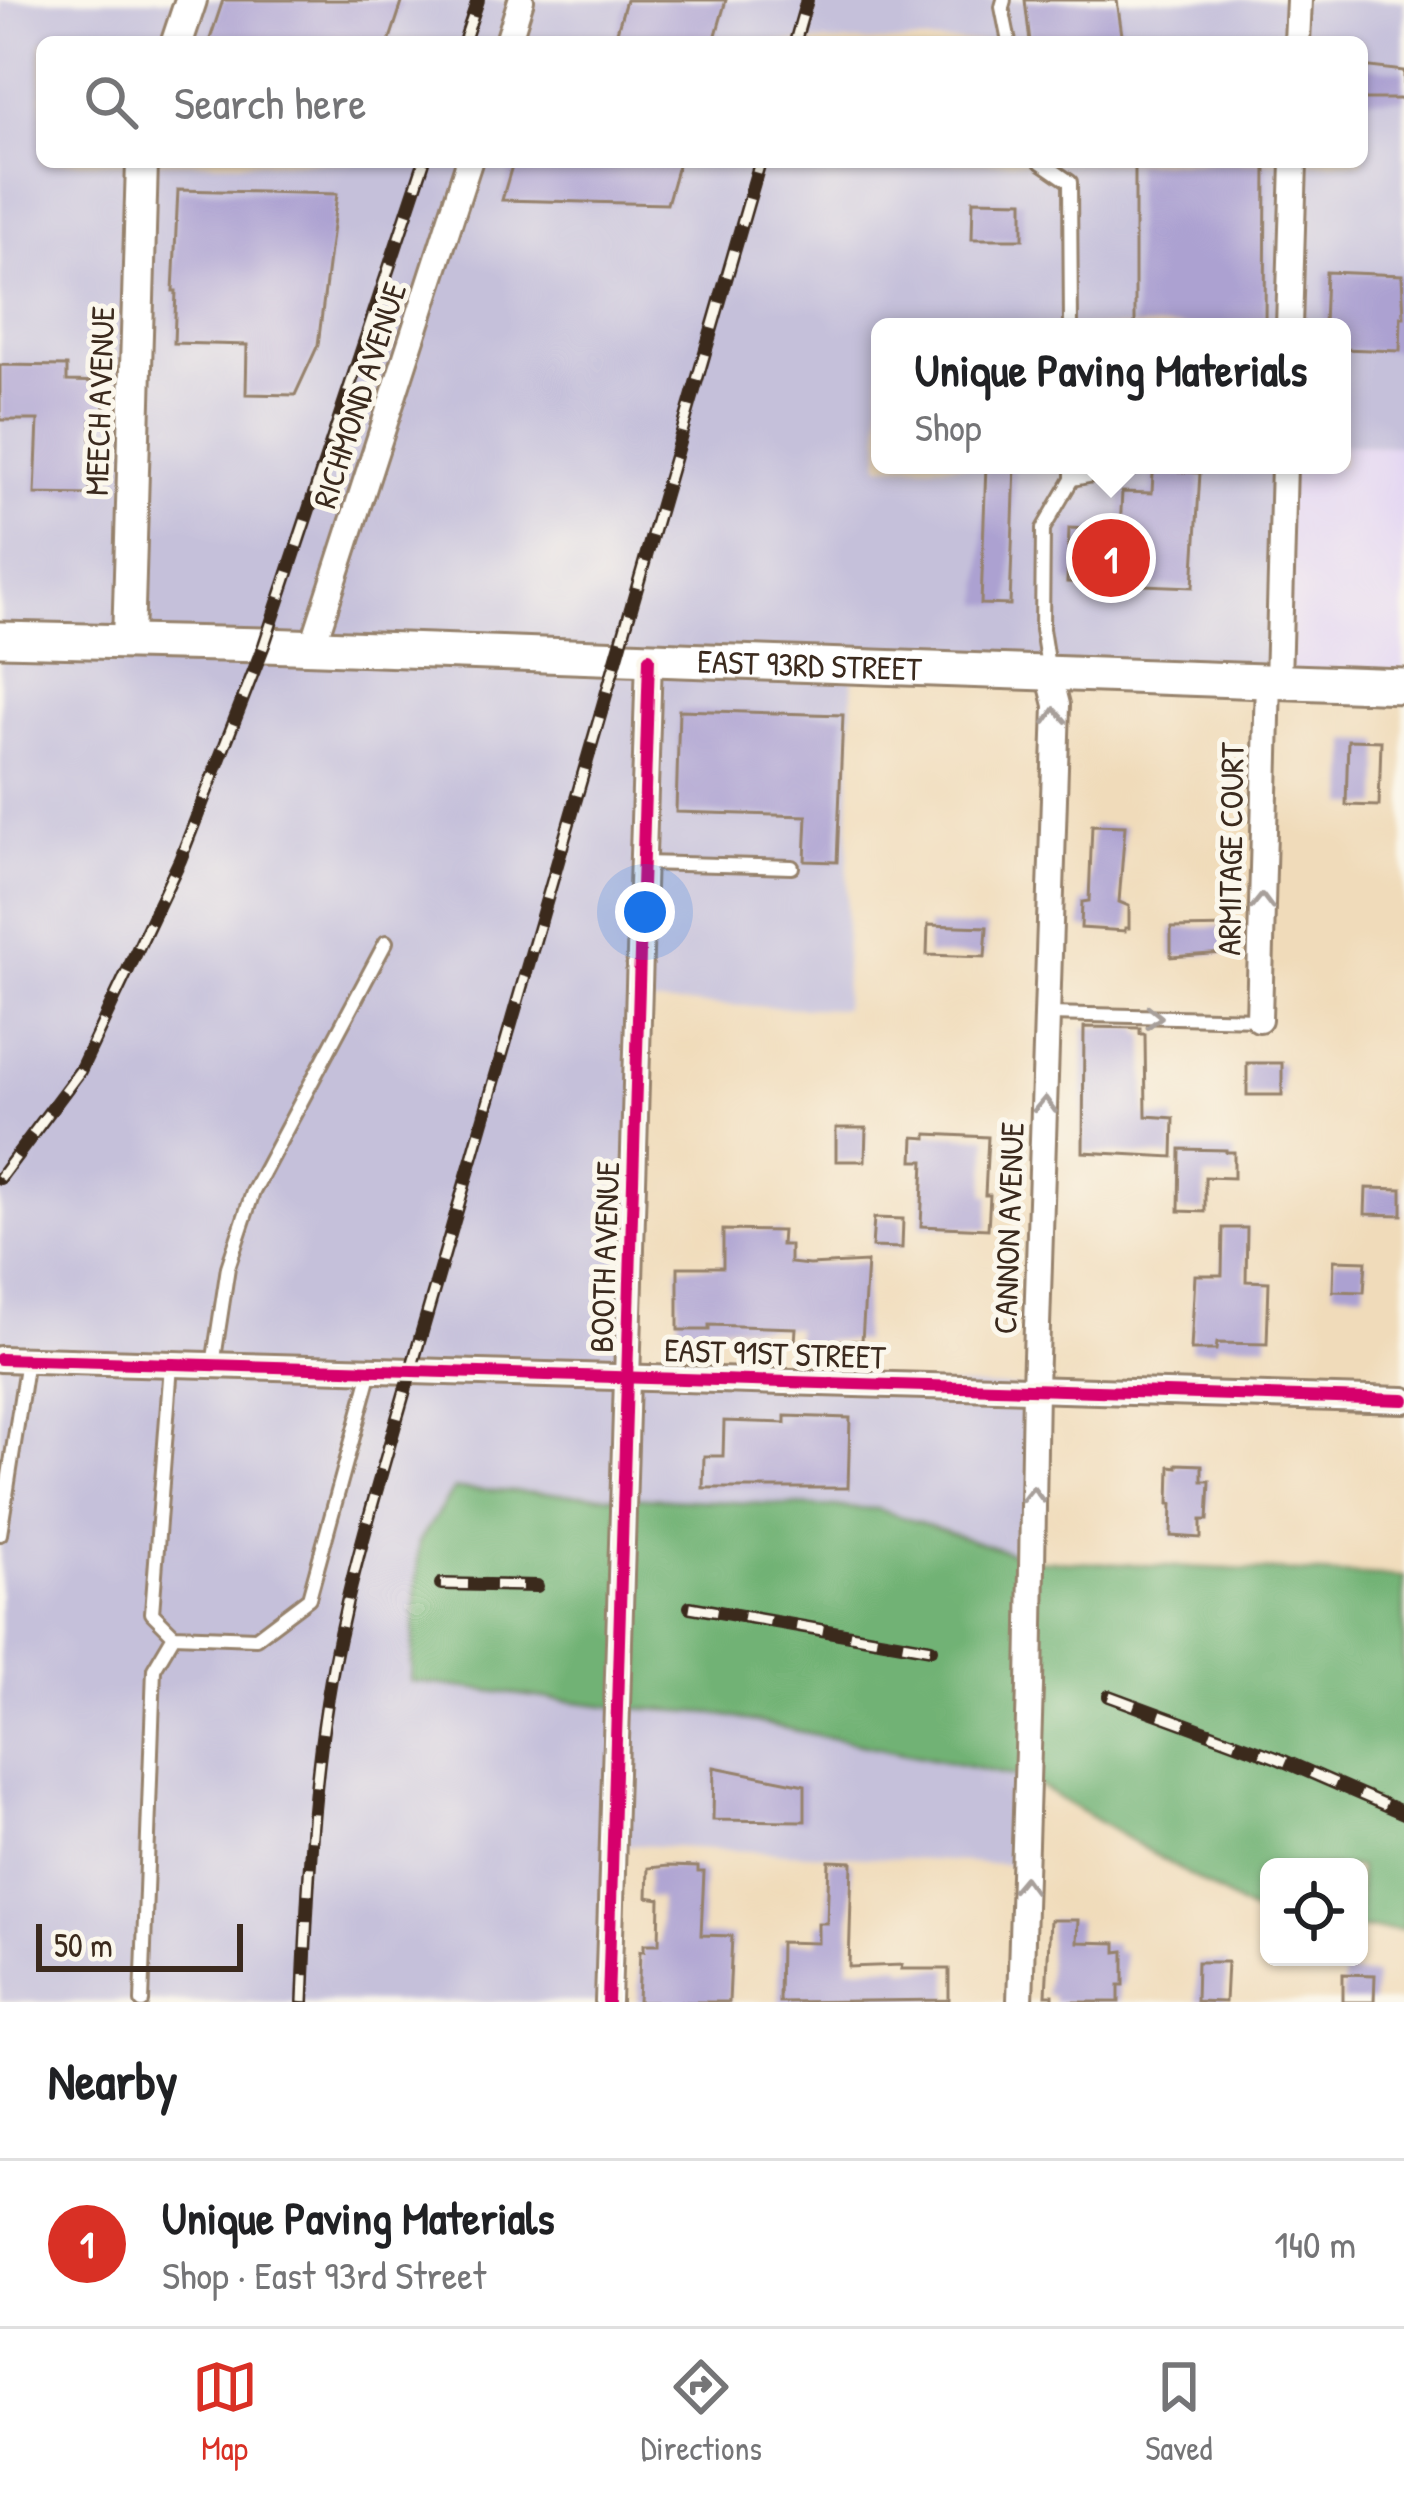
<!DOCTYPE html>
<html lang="en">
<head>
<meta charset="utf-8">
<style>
	:root { --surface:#fff; --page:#f6f6f6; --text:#202124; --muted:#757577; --line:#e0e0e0; --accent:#d93025 }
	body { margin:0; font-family:"Patrick Hand",sans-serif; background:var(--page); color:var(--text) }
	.controls { position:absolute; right:36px; bottom:36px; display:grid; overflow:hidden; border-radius:18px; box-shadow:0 3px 9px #0004 }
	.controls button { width:108px; height:108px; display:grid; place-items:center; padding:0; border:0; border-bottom:3px solid var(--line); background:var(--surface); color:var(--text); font:60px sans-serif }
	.scale { position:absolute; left:36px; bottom:30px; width:207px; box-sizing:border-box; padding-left:12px; border:6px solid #3b2a1e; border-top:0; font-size:33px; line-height:42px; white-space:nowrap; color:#3b2a1e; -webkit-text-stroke:9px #fbf7ec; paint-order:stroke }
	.you { position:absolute; left:645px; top:912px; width:42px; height:42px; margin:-30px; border:9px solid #fff; border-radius:50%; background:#1a73e8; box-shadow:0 0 0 18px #1a73e833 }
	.badge { display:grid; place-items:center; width:78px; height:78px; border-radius:50%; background:var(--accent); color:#fff; font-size:39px; font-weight:700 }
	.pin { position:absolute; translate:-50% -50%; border:6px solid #fff; box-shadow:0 3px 12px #0006 }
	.popup { position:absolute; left:871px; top:318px; width:480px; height:156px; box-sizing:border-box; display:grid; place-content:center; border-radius:18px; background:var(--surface); filter:drop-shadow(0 3px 9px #0005); font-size:39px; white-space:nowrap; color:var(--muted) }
	.popup b { font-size:45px; color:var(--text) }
	.popup::after { content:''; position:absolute; left:50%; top:100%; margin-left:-24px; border:24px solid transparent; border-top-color:var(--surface) }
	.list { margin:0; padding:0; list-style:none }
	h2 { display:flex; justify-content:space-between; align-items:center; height:156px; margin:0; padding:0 48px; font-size:51px }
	h2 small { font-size:39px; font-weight:400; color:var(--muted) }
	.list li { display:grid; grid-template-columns:78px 1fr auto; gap:36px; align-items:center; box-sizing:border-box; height:168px; padding:0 48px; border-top:3px solid var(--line) }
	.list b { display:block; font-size:45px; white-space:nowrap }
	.list p { margin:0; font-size:39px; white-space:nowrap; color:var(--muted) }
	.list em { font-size:39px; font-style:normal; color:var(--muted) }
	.icon { flex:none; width:66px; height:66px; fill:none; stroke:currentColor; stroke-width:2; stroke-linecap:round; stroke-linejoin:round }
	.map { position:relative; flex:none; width:1404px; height:2002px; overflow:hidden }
	.search { position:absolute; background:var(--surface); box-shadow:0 3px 9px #0004; left:36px; right:36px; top:36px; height:132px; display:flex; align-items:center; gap:30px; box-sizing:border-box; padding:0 42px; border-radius:18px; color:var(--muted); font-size:45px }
	.sheet { height:324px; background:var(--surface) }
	nav { display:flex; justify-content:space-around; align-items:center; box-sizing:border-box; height:168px; border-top:3px solid var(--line); background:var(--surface); font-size:33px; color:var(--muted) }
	nav a { display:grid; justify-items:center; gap:6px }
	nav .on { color:var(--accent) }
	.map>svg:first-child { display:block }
</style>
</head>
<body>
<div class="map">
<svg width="1404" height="2002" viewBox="0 0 1404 2002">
	<rect width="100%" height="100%" fill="#fbf7ec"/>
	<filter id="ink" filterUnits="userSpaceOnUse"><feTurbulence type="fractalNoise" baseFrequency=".00833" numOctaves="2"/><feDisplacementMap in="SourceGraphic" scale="24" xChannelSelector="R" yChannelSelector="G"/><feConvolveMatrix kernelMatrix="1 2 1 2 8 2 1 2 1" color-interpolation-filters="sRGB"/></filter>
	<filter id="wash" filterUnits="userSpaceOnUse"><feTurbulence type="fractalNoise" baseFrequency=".004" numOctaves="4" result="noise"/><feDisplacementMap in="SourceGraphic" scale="48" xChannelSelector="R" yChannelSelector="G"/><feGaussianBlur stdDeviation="2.7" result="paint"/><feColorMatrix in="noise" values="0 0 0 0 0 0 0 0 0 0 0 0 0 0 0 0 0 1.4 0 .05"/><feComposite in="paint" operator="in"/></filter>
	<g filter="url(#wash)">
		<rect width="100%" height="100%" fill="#f0dbba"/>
		<path fill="#e2d4f3" d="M1342 445 1404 446V686L1278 681 1284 465H1342Z"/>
		<path fill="#c5c0da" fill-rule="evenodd" d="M0 0H1404V446L1342 445V327H880V465H1284L1278 681 853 666 844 1009 639 1003 627 1376 1035 1388 1032 1560 877 1509 454 1489 419 1542 616 1707 713 1713 1027 1779 1024 1865 613 1844 608 2002H0ZM42 42H1362V162H42Z"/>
		<path fill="#71b274" stroke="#566e49" stroke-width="3" d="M454 1489 877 1509 1032 1560 1404 1577V1930L1359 1928V1867H1269V1922L1027 1779 713 1713 616 1707 411 1681 419 1542Z"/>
		<g id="blocks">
			<g fill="#aca1d1">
				<path d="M223 0H403L389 42H209Z"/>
				<path d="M626 0H726L714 42H614Z"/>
				<path d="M1025 0H1117L1123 42H1030Z"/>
				<path d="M1362 66 1404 71V99H1362Z"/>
				<path d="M513 162H679L667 204 502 200Z"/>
				<path d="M1135 162H1266L1265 327H1135Z"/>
				<path d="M178 190 337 194 318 345 295 395 246 394 247 345 174 343 176 291H173Z"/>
				<path d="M973 200 1023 201V239H972Z"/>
				<path d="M1326 272 1402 275 1404 317H1401L1400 351 1342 349V327H1324Z"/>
				<path d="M0 365 67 366V381L105 382 104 421H91L90 495 35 494 38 420H0Z"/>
				<path d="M986 465H1015L1010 605 981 604Z"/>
				<path d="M1156 470 1200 473 1193 587 1067 582 1069 528 1120 530 1122 492 1152 493 1153 474Z"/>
				<path d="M679 710 843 715 837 862 805 861 807 816 676 812Z"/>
				<path d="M1348 740 1381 741 1379 806 1346 805Z"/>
				<path d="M1092 825 1125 826 1119 902 1129 906V928H1125V931L1081 928 1082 902 1089 901Z"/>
				<path d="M928 925 987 927 985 957 927 955Z"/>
				<path d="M1236 927 1237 952 1171 957V928Z"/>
				<path d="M1084 1027 1140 1028V1034H1145L1146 1116 1174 1118 1173 1157 1083 1152Z"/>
				<rect x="1247" y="1063" width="35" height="32"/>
				<path d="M836 1128H866L865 1161H836Z"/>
				<path d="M927 1134 988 1137 985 1195H990L988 1229 921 1226 924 1161H913L914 1137 927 1138Z"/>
				<path d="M1180 1149 1226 1150V1152H1234V1178L1205 1177V1212L1179 1211Z"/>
				<path d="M1366 1188 1402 1189V1215L1365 1214Z"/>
				<path d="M874 1218 903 1219 902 1248 872 1247Z"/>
				<path d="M1223 1228H1247L1246 1281 1269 1282 1267 1344 1217 1343 1216 1350H1191L1195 1275H1222Z"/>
				<path d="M723 1230 782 1231 781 1245H790V1263L809 1265 867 1262 862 1341 824 1340V1344L795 1343 796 1328 709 1325V1330H678V1267H723Z"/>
				<path d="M1334 1260 1366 1261 1364 1292 1333 1291Z"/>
				<path d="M785 1416 850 1418 848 1488H703L704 1456H723L724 1421 785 1423Z"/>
				<path d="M1177 1464 1202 1465V1481H1210L1208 1520H1201V1538L1171 1536 1172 1504H1169L1170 1466 1177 1467Z"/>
				<path d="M714 1767 805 1785V1821L713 1820Z"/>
				<path d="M829 1861 852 1862 849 1967 902 1965 901 1969H949V2000L779 2002 780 1942 818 1943V1923H827Z"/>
				<path d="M668 1866 698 1867V1872H704L701 1935 732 1936 729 2002H638L640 1951H644V1944H659L660 1899 647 1897 648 1868Z"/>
				<path d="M1050 1920H1078L1077 1942 1116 1943V1952L1124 1951V1985H1119V2002H1053V1995H1046Z"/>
				<path d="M1197 1962H1227L1225 2002 1196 2001Z"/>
				<path d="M1343 1974 1375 1975 1374 2002H1343Z"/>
			</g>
		</g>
	</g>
	<g filter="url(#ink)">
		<use href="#blocks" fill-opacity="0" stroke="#96826c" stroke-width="3"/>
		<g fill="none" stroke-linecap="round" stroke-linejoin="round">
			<g stroke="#96826c" stroke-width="18">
				<g id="service">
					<path d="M1004 0 1002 7 1009 42"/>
					<path d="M1041 162 1070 182 1071 327"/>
					<path d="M1072 465V479L1147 465"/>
					<path d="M1048 667 1042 629 1043 529 1072 479"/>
					<path d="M643 863 792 867"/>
					<path d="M1048 1014 1259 1019"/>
					<path d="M171 1365 152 1613 174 1635 256 1638 309 1598 371 1371"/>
					<path d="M213 1365 228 1267 253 1192 386 942"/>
					<path d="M0 1534 27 1360"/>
					<path d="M142 2002 154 1669 174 1635"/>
				</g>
			</g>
			<g stroke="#96826c" stroke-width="30">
				<g id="minor">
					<path d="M508 42 521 0"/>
					<path d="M1297 42 1299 0"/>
					<path d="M1289 327 1294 162"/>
					<path d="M312 648 469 162"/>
					<path d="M1278 681 1284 465"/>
					<path d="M1259 1019 1268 680"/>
					<path d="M0 1359 1404 1400"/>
					<path d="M608 2002 649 658"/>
					<path d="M1020 2002 1030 1686 1035 1388 1057 705 1049 673"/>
				</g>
			</g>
			<g stroke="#96826c" stroke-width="36">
				<g id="tertiary">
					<path d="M177 42 191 0"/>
					<path d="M128 642 142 162"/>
				</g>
			</g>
			<g stroke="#96826c" stroke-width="39">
				<g id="secondary">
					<path id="s1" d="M0 639 264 645 1404 686"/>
				</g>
			</g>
			<use href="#service" stroke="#fff" stroke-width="12"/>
			<use href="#minor" stroke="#fff" stroke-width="24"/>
			<use href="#tertiary" stroke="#fff" stroke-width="30"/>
			<use href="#secondary" stroke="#fff" stroke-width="33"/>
			<g stroke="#3b2a1e" stroke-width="14">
				<g id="rail">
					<path d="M464 42 478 0"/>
					<path d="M795 42 807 0"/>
					<path d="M0 1178 80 1071 180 860 264 645 424 162"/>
					<path d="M441 1584 537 1586"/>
					<path d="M690 1607 931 1649"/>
					<path d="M1109 1696 1277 1758 1404 1813"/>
					<path d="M303 2002C308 1875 314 1744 343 1620 357 1554 377 1490 395 1425L760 162"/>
				</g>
			</g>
			<use href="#rail" stroke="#fbf7ec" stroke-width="9" stroke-dasharray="27" stroke-linecap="butt"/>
			<g stroke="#fbf7ec" stroke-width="20">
				<g id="cycleway">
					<path d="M0 1359 1404 1400"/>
					<path d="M608 2002 649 658"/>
				</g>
			</g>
			<use href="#cycleway" stroke="#d6006c" stroke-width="12"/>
		</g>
		<defs><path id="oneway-chevron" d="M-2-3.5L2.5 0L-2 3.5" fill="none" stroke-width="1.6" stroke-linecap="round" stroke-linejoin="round" transform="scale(3)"/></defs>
		<g stroke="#a79f9a">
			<use href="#oneway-chevron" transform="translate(1055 716) rotate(-93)"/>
			<use href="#oneway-chevron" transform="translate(1262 902) rotate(-89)"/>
			<use href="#oneway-chevron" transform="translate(1154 1017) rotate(1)"/>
			<use href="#oneway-chevron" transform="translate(1045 1105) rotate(-88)"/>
			<use href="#oneway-chevron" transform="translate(1033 1495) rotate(-89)"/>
			<use href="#oneway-chevron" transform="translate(1024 1885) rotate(-88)"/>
		</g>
	</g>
	<g text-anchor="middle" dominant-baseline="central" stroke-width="10" stroke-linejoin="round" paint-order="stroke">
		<g font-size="33" fill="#3b2a1e" stroke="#fbf7ec">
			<text transform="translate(359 395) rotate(-72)">RICHMOND AVENUE</text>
			<text transform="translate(99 401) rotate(-88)">MEECH AVENUE</text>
			<text stroke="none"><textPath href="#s1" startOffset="810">EAST 93RD STREET</textPath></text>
			<text transform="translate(1230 849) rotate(-89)">ARMITAGE COURT</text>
			<text transform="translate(1008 1228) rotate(-88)">CANNON AVENUE</text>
			<text transform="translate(604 1257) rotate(-88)">BOOTH AVENUE</text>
			<text transform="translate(775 1353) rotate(2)">EAST 91ST STREET</text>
		</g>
	</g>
</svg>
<div class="controls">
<button><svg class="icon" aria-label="locate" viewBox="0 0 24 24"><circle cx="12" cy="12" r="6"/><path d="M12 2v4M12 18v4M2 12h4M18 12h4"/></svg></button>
</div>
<div class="scale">50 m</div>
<div class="you"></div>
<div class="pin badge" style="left:1111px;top:558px">1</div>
<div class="popup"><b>Unique Paving Materials</b>Shop</div>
<div class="search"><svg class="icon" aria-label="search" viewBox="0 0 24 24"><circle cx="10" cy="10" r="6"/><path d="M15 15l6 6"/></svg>Search here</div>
</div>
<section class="sheet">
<h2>Nearby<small></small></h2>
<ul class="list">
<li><span class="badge">1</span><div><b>Unique Paving Materials</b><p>Shop · East 93rd Street</p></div><em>140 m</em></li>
</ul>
</section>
<nav>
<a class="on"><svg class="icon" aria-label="map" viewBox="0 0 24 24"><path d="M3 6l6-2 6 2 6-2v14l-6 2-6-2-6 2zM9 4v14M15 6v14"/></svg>Map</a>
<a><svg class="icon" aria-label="directions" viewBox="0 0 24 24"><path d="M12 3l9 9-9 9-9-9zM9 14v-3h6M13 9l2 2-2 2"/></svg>Directions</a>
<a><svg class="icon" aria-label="saved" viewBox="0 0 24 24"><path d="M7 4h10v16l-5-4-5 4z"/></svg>Saved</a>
</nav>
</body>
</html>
